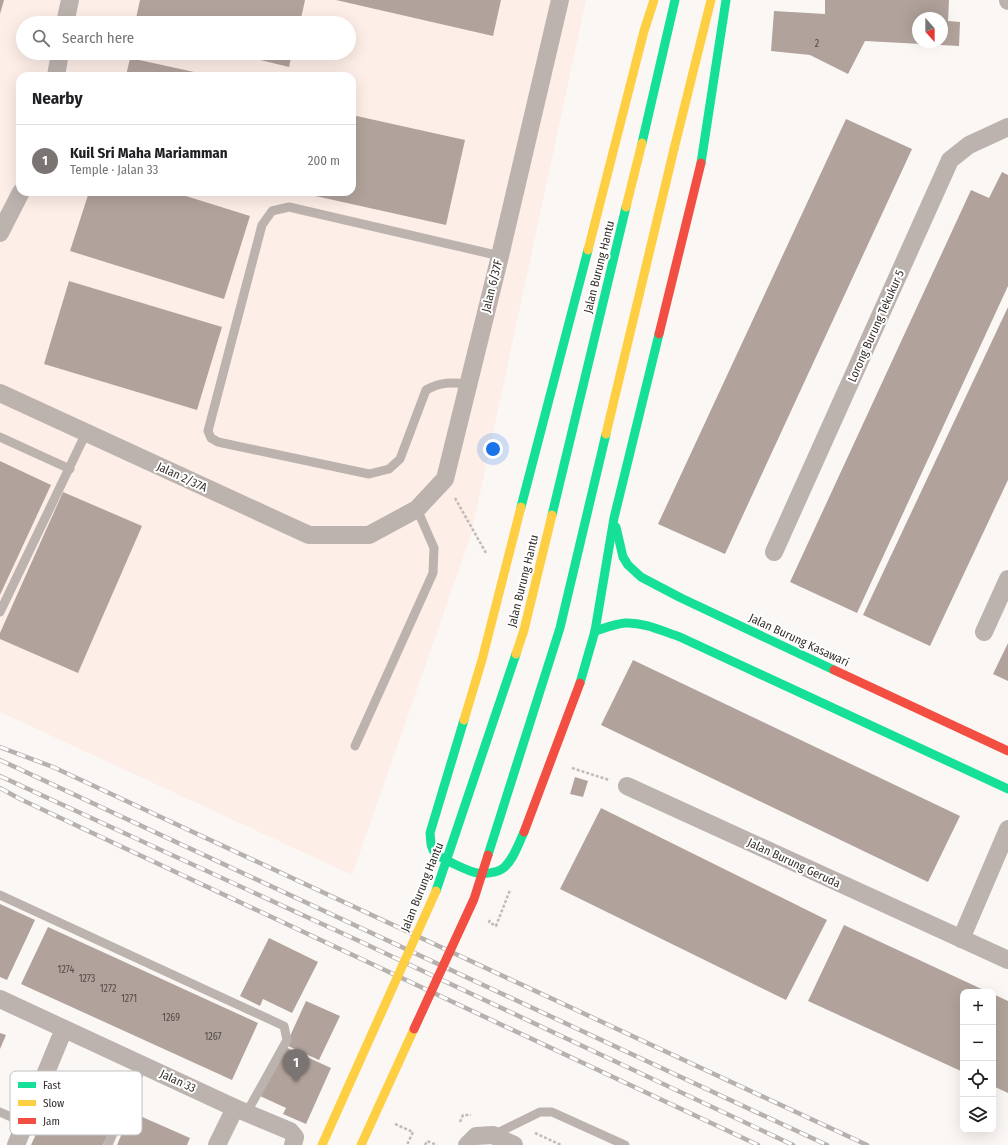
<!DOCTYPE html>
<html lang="en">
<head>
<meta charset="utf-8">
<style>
	:root { --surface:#fff; --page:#f2f2f2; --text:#202124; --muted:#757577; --line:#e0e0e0; --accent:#7a7572 }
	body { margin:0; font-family:"Fira Sans Condensed",sans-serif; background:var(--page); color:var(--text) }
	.controls { position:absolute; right:12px; bottom:12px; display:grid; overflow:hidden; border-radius:8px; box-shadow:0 4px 16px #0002 }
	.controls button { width:36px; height:36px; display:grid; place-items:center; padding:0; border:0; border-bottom:1px solid var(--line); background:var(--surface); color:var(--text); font:20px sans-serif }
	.compass { position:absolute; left:912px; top:12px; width:36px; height:36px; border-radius:50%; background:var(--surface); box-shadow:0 4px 16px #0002; rotate:159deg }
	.you { position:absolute; left:493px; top:449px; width:14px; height:14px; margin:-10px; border:3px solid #fff; border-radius:50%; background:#1a73e8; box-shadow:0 0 0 6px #1a73e833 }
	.badge { display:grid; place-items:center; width:26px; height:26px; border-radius:50%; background:var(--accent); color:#fff; font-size:13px; font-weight:700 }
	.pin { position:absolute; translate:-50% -33px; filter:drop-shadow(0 1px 2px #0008) }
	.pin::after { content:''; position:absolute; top:21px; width:14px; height:12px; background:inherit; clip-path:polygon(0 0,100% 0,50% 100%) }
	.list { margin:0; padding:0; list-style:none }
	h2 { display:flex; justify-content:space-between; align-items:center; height:52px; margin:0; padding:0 16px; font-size:17px }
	h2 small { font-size:13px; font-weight:400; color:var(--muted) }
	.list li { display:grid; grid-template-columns:26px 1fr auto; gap:12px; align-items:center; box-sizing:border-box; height:72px; padding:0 16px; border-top:1px solid var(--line) }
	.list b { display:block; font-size:15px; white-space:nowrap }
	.list p { margin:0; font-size:13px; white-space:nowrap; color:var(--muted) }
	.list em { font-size:13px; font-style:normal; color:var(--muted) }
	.icon { flex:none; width:22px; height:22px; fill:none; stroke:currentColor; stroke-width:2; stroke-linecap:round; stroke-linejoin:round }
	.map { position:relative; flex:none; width:1008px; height:1145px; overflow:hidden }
	.search { position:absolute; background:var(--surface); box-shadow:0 4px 16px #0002; left:16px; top:16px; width:340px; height:44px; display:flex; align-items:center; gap:10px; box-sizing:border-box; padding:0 14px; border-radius:22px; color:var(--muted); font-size:15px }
	.panel { position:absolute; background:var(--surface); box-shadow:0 4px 16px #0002; left:16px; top:72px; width:340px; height:124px; border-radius:12px }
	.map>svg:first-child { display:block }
</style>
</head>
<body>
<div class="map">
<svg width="1008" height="1145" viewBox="0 0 1008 1145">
	<rect width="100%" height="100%" fill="#fbf7f5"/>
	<path fill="#fdeee7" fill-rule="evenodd" d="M0 0H586L471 535 352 875 0 712ZM23 23H349V53H23ZM20 76H352V192H20Z"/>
	<g fill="#b1a39c" fill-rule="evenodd">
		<path d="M0 0H4L0 14Z"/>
		<path d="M140 0H305L300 23H135Z"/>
		<path d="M336 0H501L493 36Z"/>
		<path d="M825 0H949L948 21 960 22 959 46 865 41 848 74 810 55 771 51 774 11 825 14ZM918 18H942V42H918Z"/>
		<path d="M232 53H292L289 67Z"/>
		<path d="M130 58 208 75V76H126Z"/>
		<path d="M352 115 465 140 446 225 302 193 352 192Z"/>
		<path d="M846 119 912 149 725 554 658 524Z"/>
		<path d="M1002 172 1008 175V286L857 613 790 582 971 190 989 198Z"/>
		<path d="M89 192H173L250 216 224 299 70 251Z"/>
		<path d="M69 281 222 327 197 410 44 364Z"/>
		<path d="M1008 307V480L930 646 863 615Z"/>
		<path d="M0 461 51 485 0 595Z"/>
		<path d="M63 492 142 526 78 673 0 639V633Z"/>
		<path d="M1008 643V681L993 674Z"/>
		<path d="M633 660 960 816 928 882 601 725Z"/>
		<path d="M575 777 588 781 583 797 570 794Z"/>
		<path d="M601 808 827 920 786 1000 560 889Z"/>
		<path d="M0 904 35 920 7 980 0 977Z"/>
		<path d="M844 925 988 992H963V1072L808 1001Z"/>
		<path d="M48 927 258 1023 232 1080 21 984Z"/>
		<path d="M269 938 318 962 292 1013 263 999 260 1006 240 996Z"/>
		<path d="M993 994 1008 1001V1093L993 1086Z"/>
		<path d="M306 1001 340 1016 319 1060 286 1045Z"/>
		<path d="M0 1033 6 1035 0 1049Z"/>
		<path d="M283 1046 331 1068 306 1124 283 1114 286 1108 260 1096Z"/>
		<path d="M60 1082 120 1109 103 1145H31Z"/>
		<path d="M131 1112 190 1138 187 1145H117Z"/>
	</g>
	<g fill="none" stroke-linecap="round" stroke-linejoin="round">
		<g stroke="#c0bbb8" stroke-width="2.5" stroke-dasharray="3 2" stroke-linecap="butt">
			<path d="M455 498 486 553"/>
			<path d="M572 768 609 780"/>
			<path d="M490 920 489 922 496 926 510 890"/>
			<path d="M460 1122 463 1115H471"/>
			<path d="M395 1124 413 1132 407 1145"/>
			<path d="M535 1133 561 1145"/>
			<path d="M425 1145 427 1141 437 1145"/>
		</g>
		<g stroke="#bcb3af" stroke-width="9">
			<path d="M468 384C452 382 440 382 426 390L400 459 389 469 369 474 218 442 211 438 208 431 262 225 272 211 289 207 500 256"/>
			<path d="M0 437 70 469"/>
			<path d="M0 612 86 433"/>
			<path d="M355 746 433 573 434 548 417 509"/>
			<path d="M0 895 284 1026 287 1040 247 1112"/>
			<path d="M0 1112 25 1123"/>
			<path d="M493 1135 540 1112H552L625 1145"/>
			<path d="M108 1145 143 1065"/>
		</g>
		<g stroke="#bcb3af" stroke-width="18">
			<path d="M1008 0V1"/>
			<path d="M65 23 70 0"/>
			<path d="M56 76 60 53"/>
			<path d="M0 233 21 192"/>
			<path d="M0 393 309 535H369L417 509 445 479 500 256 560 0"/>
			<path d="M774 552 950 160 969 145 1008 127"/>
			<path d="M984 632 1008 579"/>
			<path d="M627 786 1008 960"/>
			<path d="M961 939 1008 829"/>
			<path d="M0 999 235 1108 290 1131 295 1137 293 1145"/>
			<path d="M16 1145 64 1029"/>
			<path d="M217 1145 235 1108"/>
			<path d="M467 1145 476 1136 493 1135 514 1145"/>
		</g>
		<g stroke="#16e098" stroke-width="9">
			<path d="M642 143 675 0"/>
			<path d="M701 163 726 0"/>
			<path d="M521 507 588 250"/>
			<path d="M616 527 623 557 628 565 641 577 681 598 834 670"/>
			<path d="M595 631C605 628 615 624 625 623 644 622 662 631 680 637L1008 789"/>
			<path d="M580 683 595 631 614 518 659 334"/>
			<path d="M464 720 430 833C431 841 430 847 435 853 440 858 470 872 477 873 484 874 496 873 502 869 512 863 519 843 524 832"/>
		</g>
		<g stroke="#ffcf43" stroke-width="9">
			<path d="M674 149 711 0"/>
			<path d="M588 250 644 31 654 0"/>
			<path d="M464 720 482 660 521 507"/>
		</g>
		<g stroke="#f24e42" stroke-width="9">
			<path d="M659 334 701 163"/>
			<path d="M834 670 1008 751"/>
			<path d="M524 832 580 683"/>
		</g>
		<g stroke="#b7b1ae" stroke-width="4.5">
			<g id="rail">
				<path d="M0 747 53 767 867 1145"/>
				<path d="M0 760 827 1145"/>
				<path d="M0 776 357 940 793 1145"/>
				<path d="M0 788 20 799 758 1145"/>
			</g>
		</g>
		<use href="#rail" stroke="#fff" stroke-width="3" stroke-dasharray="9" stroke-linecap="butt"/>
		<g stroke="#16e098" stroke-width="9">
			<path d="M552 515 626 207"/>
			<path d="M488 855 560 628 606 434"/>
			<path d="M436 891 516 654"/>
		</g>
		<g stroke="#ffcf43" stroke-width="9">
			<path d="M626 207 642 143"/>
			<path d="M606 434 674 149"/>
			<path d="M516 654 524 630 552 515"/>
			<path d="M322 1145 436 891"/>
			<path d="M361 1145 414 1029"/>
		</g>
		<path stroke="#f24e42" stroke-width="9" d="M414 1029 474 899 488 855"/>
	</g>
	<g text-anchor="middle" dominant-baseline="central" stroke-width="4" stroke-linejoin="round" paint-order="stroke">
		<g font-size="10" fill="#544c48">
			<text x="817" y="44">2</text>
			<text x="66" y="970">1274</text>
			<text x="87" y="979">1273</text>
			<text x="108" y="989">1272</text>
			<text x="129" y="999">1271</text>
			<text x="171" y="1018">1269</text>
			<text x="213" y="1037">1267</text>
		</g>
		<g font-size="12" fill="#352f2c" stroke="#fff">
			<text transform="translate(599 267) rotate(-76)">Jalan Burung Hantu</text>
			<text transform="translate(492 286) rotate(-76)">Jalan 6/37F</text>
			<text transform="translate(876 326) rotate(-66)">Lorong Burung Tekukur 5</text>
			<text transform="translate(182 477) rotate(25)">Jalan 2/37A</text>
			<text transform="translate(523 581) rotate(-76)">Jalan Burung Hantu</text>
			<text transform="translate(799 640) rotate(25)">Jalan Burung Kasawari</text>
			<text transform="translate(794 863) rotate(25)">Jalan Burung Geruda</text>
			<text transform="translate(422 887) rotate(-68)">Jalan Burung Hantu</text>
			<text transform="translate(178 1081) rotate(25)">Jalan 33</text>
		</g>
	</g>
	<rect x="10" y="1071" width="132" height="64" rx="6" fill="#fff" stroke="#c2c1c0" stroke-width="1"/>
	<rect x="18" y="1082" width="18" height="6" fill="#16e098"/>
	<rect x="18" y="1100" width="18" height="6" fill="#ffcf43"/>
	<rect x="18" y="1118" width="18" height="6" fill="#f24e42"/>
	<g font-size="11" fill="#352f2c">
		<text x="43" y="1089">Fast</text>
		<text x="43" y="1107">Slow</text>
		<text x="43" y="1125">Jam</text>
	</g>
</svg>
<div class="controls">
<button>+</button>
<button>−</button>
<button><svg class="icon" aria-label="locate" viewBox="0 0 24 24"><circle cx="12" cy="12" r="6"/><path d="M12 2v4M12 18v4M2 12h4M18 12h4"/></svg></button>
<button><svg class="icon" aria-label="layers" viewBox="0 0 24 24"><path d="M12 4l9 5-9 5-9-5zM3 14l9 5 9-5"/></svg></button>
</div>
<svg class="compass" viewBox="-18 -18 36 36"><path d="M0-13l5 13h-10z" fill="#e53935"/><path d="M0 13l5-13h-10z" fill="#757577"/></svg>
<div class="you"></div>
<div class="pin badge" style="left:296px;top:1082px">1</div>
<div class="search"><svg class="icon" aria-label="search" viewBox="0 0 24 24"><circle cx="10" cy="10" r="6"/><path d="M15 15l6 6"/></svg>Search here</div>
<section class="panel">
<h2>Nearby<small></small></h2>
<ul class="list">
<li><span class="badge">1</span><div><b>Kuil Sri Maha Mariamman</b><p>Temple · Jalan 33</p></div><em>200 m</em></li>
</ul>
</section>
</div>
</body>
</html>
